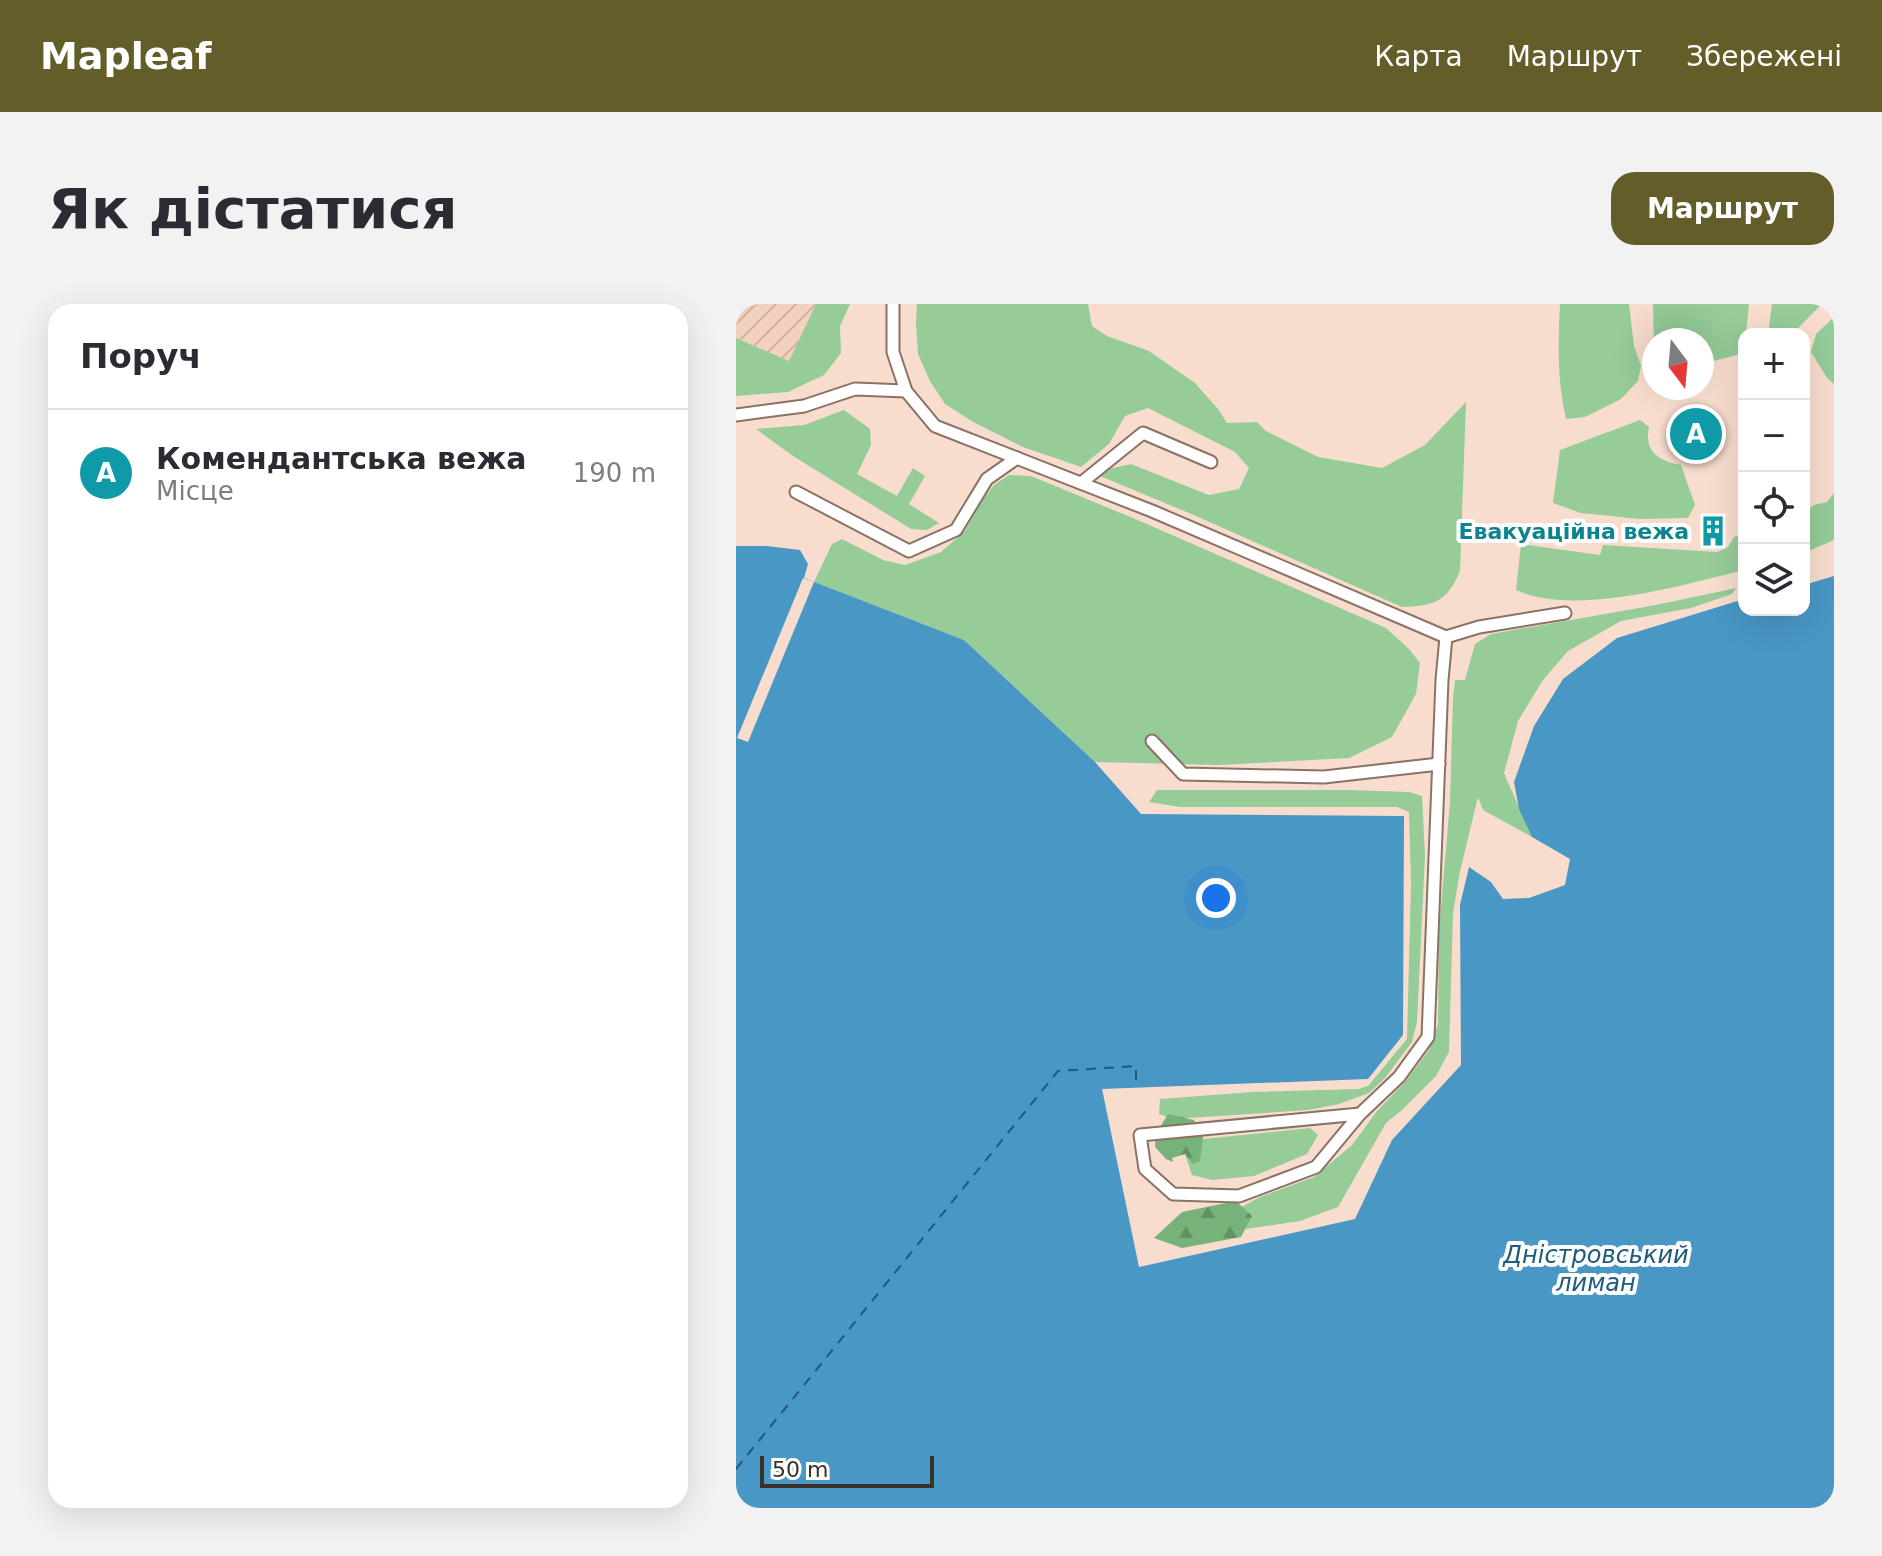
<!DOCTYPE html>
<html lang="uk">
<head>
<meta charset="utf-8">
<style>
	:root { --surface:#fff; --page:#f2f2f3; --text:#2b2b33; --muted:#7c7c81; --line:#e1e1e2; --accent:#635d29 }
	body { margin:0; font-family:"DejaVu Sans",sans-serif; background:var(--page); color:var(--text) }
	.controls { position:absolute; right:24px; top:24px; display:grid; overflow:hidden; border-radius:16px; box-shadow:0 8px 32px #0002 }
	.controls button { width:72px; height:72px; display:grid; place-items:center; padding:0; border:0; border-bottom:2px solid var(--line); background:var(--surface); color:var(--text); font:40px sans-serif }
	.compass { position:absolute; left:906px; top:24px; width:72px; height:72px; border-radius:50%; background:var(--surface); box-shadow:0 8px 32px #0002; rotate:164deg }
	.scale { position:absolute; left:24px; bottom:20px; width:174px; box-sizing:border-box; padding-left:8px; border:4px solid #3b312b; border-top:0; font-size:22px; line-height:28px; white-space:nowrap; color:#3b312b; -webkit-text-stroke:6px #fff; paint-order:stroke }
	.you { position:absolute; left:480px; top:594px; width:28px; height:28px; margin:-20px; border:6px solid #fff; border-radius:50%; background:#1a73e8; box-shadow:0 0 0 12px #1a73e833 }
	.badge { display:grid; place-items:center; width:52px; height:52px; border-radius:50%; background:var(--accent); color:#fff; font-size:26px; font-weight:700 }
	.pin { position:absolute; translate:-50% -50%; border:4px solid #fff; box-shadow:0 2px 8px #0006 }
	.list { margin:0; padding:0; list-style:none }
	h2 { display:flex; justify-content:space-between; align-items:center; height:104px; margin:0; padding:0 32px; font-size:34px }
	h2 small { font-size:26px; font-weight:400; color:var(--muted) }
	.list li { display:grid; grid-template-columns:52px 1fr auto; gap:24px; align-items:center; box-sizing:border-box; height:128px; padding:0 32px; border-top:2px solid var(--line) }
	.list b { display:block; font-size:30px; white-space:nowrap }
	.list p { margin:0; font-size:26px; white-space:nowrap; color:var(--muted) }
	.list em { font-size:26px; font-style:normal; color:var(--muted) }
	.icon { flex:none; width:44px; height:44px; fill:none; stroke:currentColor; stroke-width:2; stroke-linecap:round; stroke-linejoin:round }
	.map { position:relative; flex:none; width:1098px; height:1204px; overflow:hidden; border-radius:24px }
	header { display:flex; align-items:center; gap:48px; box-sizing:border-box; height:112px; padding:0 40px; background:var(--accent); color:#fff }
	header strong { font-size:38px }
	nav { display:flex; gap:44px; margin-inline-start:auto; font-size:28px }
	.intro { display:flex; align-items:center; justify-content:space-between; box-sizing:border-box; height:192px; padding:0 48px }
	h1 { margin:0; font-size:56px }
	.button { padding:20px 36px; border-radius:24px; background:var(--accent); color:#fff; font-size:28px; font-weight:700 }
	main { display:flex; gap:48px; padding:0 48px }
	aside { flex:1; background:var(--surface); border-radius:24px; box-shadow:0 8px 32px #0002 }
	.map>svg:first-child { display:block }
</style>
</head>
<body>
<header>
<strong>Mapleaf</strong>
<nav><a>Карта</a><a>Маршрут</a><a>Збережені</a></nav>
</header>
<div class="intro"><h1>Як дістатися</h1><a class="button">Маршрут</a></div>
<main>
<aside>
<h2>Поруч<small></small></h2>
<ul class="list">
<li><span class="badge" style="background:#0f9aa8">A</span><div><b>Комендантська вежа</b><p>Місце</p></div><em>190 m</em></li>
</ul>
</aside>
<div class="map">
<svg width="1098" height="1204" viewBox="0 0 1098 1204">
	<defs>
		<pattern id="industrial-furrows" width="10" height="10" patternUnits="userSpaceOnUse" patternTransform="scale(2)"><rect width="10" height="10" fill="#f2d1be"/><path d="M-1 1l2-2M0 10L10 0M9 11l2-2" fill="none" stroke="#d0b4a3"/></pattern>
		<pattern id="forest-firs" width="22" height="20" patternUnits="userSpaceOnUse" patternTransform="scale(2)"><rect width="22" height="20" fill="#76b27a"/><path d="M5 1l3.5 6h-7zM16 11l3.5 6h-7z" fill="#629164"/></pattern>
	</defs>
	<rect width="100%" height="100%" fill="#f8ddce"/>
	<path fill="url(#industrial-furrows)" d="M0 0H80L53 57 0 34Z"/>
	<g fill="#95cc98">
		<path d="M80 0H114L104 22 105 49 88 71 52 88 0 92V34L53 57Z"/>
		<path d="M181 0H352L356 22 371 32 413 47 459 79 482 105 491 119 521 118 530 127 582 153 646 164 689 141 730 98 724 267C711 298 698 302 666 303L453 209 364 172 368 166 395 160 473 191 503 185 513 164 499 148 412 104 389 112 373 140 345 163 287 143 239 119 209 100 194 77 182 50 180 19Z"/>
		<path d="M824 0H893L898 42 905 62 902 77 885 95 849 113 830 115C821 76 822 40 824 0Z"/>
		<path d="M917 0H1013L1010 29 1008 30 1005 50 966 60V36H918V41Z"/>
		<path d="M1036 0H1086L1056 30H1032Z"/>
		<path d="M1098 13V80L1091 74 1075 48 1080 30Z"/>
		<path d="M108 106 134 125 135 141 121 170 161 192 177 164 189 172 173 200 203 219 191 226 175 225 57 152 20 125 68 121Z"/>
		<path d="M904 116 913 123C908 148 922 157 945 161L959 201 952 214 904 215 845 209 817 199 824 146Z"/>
		<path d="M273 171 295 172 397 214 650 324 673 345 684 359 680 390 656 433 613 454 483 461 359 458 228 336 78 278 96 240 106 235 147 256 169 261 205 248 229 227 245 198 258 181Z"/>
		<path d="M1098 189V236L1068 249V209L1078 201 1091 198Z"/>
		<path d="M1008 230V266C947 281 838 313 780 286L785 240 864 251 867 241 981 248 992 243 998 233Z"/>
		<path d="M1000 284 996 290 955 304 885 317 832 347 807 376 782 417 768 469 796 533 747 506 742 493 724 567 717 609 713 748 700 772 666 806 650 819 602 903 564 917 510 925 502 905 524 893 578 873 616 841 641 807 669 778 693 746 702 720 703 627 714 498 717 393 719 376H729L739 340 755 330 920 301Z"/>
		<path d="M421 486H613L673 488 686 492 689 552 681 718 676 738 649 774 633 789 603 800 572 806 437 815 423 810 424 795 516 788 622 785 632 782 671 735 675 579 673 508 661 503H444L413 498Z"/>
		<path d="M574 824 582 831 571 850 518 872 476 876 456 871 449 850 448 837Z"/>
	</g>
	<g fill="url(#forest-firs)">
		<path d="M432 810 458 816 467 834 464 857 457 860 449 850 436 854 437 858 430 855 419 843 420 830Z"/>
		<path d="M500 897 516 912 505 933 446 944 418 934 446 908Z"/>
	</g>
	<path fill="#4997c5" d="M0 242H31L64 246 72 260 68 274 228 336 359 458 405 510 668 512 667 731 632 775 366 785 403 963 619 915 656 836 725 761 724 601 733 563 755 578 767 595 793 594 829 581 834 555 796 533 783 505 778 478 798 422 827 375 881 334 1008 295V306H1068V281L1098 272V1204H0Z"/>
	<path fill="#f8ddce" d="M67 274 78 278 12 438 1 434Z"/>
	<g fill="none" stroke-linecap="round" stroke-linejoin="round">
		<path stroke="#215b7b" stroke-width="2" stroke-dasharray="10 8" stroke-linecap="butt" d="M0 1165 322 767 400 762V784"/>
		<g stroke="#8a7264" stroke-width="15">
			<g id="service">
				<path d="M157 0V48L170 87 199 122 416 207 710 333 743 323 829 309"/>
				<path d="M0 111 68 102 119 85 170 87"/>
				<path d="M345 179 407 129 475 158"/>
				<path d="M60 188 173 247 220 226 251 175 281 154"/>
				<path d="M416 437 447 470 588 473 703 460"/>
				<path d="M624 810 404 831 409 865 437 890 503 892 580 863 624 810 663 773 692 733 706 376 710 333"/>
			</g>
		</g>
		<use href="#service" stroke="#fff" stroke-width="11"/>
	</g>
	<defs>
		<g id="building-bare" transform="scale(2.4)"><path d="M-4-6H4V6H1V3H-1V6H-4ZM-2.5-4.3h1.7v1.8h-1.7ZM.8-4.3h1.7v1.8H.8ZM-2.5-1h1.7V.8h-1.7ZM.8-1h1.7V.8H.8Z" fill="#0f9aa8" stroke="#fff" stroke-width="2.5" paint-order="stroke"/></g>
	</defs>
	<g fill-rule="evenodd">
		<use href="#building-bare" x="977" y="227"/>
	</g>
	<g text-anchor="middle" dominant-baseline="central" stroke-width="8" stroke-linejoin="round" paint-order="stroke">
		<g font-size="22" font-weight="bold" fill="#0d838f" stroke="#fff" text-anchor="end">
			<text x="953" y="227">Евакуаційна вежа</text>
		</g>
		<g font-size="24" font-style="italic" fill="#215b7b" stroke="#fff">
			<text x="860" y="951">Дністровський<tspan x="860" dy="28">лиман</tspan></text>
		</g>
	</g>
</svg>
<div class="controls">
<button>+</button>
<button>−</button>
<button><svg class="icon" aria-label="locate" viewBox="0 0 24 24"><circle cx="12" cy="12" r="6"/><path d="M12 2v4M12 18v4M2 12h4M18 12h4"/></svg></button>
<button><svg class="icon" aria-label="layers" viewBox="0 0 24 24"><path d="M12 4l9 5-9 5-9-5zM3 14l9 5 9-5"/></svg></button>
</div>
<svg class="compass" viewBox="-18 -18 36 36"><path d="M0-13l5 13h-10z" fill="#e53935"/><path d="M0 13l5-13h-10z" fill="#7c7c81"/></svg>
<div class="scale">50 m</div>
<div class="you"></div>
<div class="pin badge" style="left:960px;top:130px;background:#0f9aa8">A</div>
</div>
</main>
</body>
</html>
